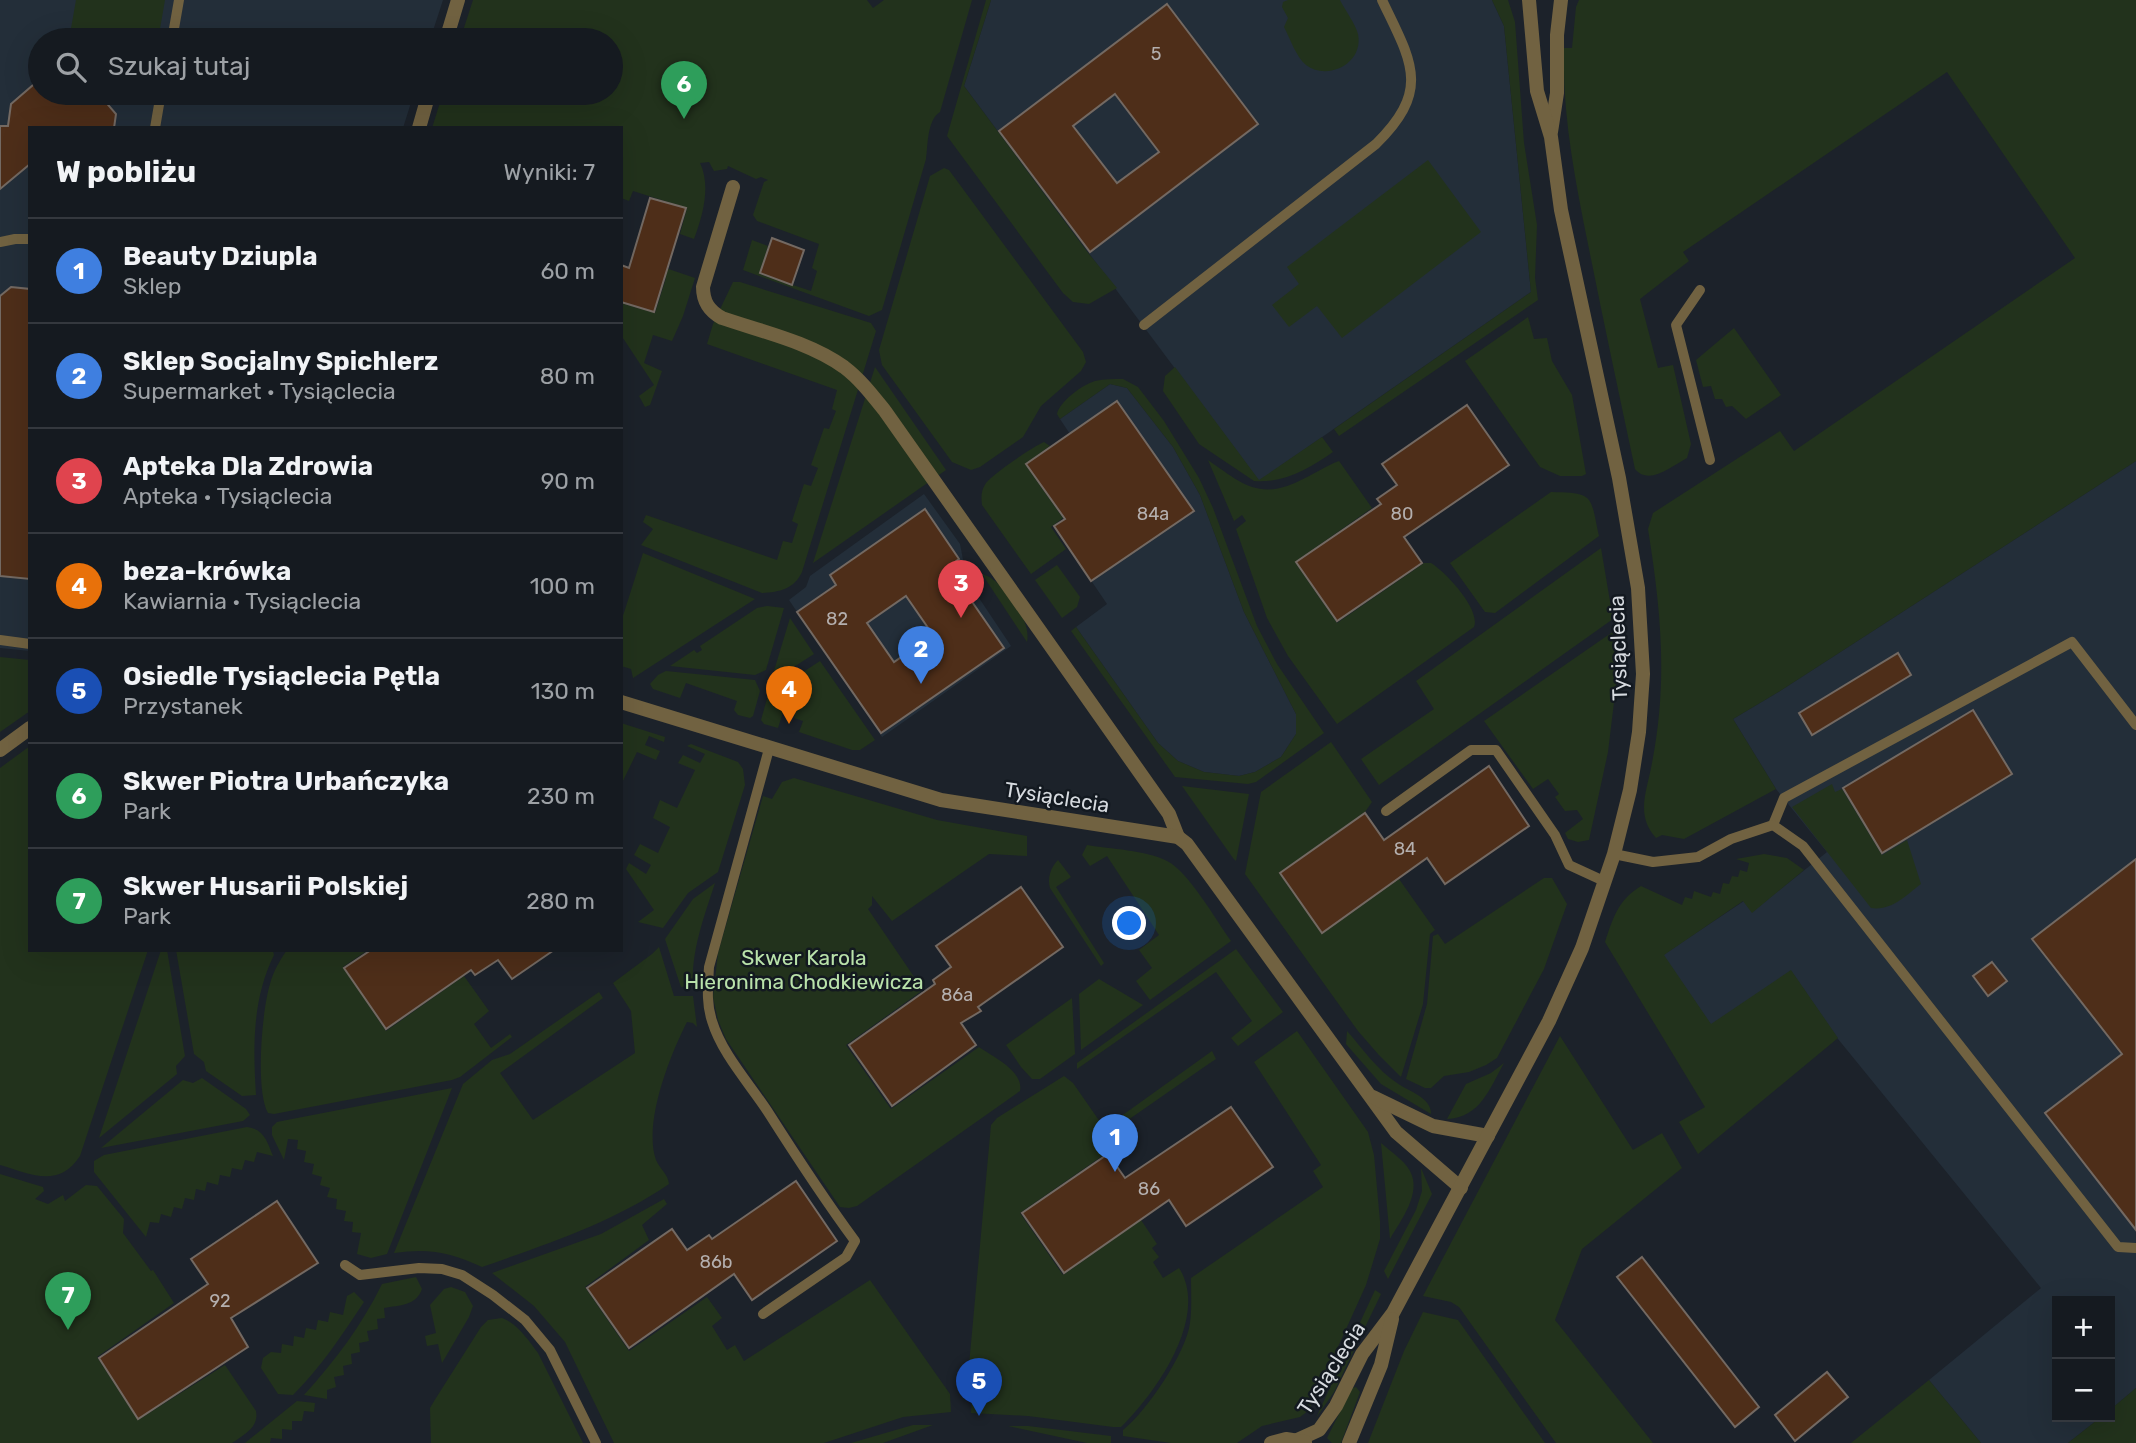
<!DOCTYPE html>
<html lang="pl">
<head>
<meta charset="utf-8">
<style>
	:root { --surface:#151a20; --page:#22272d; --text:#f1f3f6; --muted:#9da1a5; --line:#34383e; --accent:#1a73e8 }
	body { margin:0; font-family:Rubik,sans-serif; background:var(--page); color:var(--text) }
	.controls { position:absolute; right:21px; bottom:21px; display:grid; overflow:hidden; border-radius:0px; box-shadow:0 7px 28px #0002 }
	.controls button { width:63px; height:63px; display:grid; place-items:center; padding:0; border:0; border-bottom:2px solid var(--line); background:var(--surface); color:var(--text); font:35px sans-serif }
	.you { position:absolute; left:1130px; top:924px; width:24px; height:24px; margin:-18px; border:5px solid #fff; border-radius:50%; background:#1a73e8; box-shadow:0 0 0 10px #1a73e833 }
	.badge { display:grid; place-items:center; width:46px; height:46px; border-radius:50%; background:var(--accent); color:#fff; font-size:23px; font-weight:700 }
	.pin { position:absolute; translate:-50% -58px; filter:drop-shadow(0 2px 4px #0008) }
	.pin::after { content:''; position:absolute; top:37px; width:24px; height:21px; background:inherit; clip-path:polygon(0 0,100% 0,50% 100%) }
	.list { margin:0; padding:0; list-style:none }
	h2 { display:flex; justify-content:space-between; align-items:center; height:91px; margin:0; padding:0 28px; font-size:30px }
	h2 small { font-size:23px; font-weight:400; color:var(--muted) }
	.list li { display:grid; grid-template-columns:46px 1fr auto; gap:21px; align-items:center; box-sizing:border-box; height:105px; padding:0 28px; border-top:2px solid var(--line) }
	.list b { display:block; font-size:26px; white-space:nowrap }
	.list p { margin:0; font-size:23px; white-space:nowrap; color:var(--muted) }
	.list em { font-size:23px; font-style:normal; color:var(--muted) }
	.icon { flex:none; width:38px; height:38px; fill:none; stroke:currentColor; stroke-width:2; stroke-linecap:round; stroke-linejoin:round }
	.map { position:relative; flex:none; width:2136px; height:1443px; overflow:hidden }
	.search { position:absolute; background:var(--surface); box-shadow:0 7px 28px #0002; left:28px; top:28px; width:595px; height:77px; display:flex; align-items:center; gap:18px; box-sizing:border-box; padding:0 24px; border-radius:38px; color:var(--muted); font-size:26px }
	.panel { position:absolute; background:var(--surface); box-shadow:0 7px 28px #0002; left:28px; top:126px; width:595px; height:826px; border-radius:0px }
	.map>svg:first-child { display:block }
</style>
</head>
<body>
<div class="map">
<svg width="2136" height="1443" viewBox="0 0 2136 1443">
	<rect width="100%" height="100%" fill="#1c222a"/>
	<g fill="#232e39">
		<path d="M0 0H443L430 40H40V93H414L403 128H30V651L0 648Z"/>
		<path d="M991 0H1492L1504 26 1531 292 1259 481 964 86Z"/>
		<path d="M1110 384 1127 388 1173 447 1200 495 1244 612 1296 714V734L1281 757 1255 772 1239 776 1204 772 1178 761 1158 743 1076 627 1107 604 1054 526 1064 519 1026 464 1070 434 1060 419Z"/>
		<path d="M2136 461V1388L2110 1410V1301H2057V1417H2101L2068 1443H1981L1929 1380 2041 1288 1838 1039 1791 971 1711 1025 1663 955 1744 901 1752 912 1827 852 1776 789 1733 719 1780 691Z"/>
		<path d="M924 494 960 544 967 580 1011 646 882 737 789 600 806 587 810 576Z"/>
	</g>
	<g fill="#22321c">
		<path d="M76 0H165L158 40H69Z"/>
		<path d="M473 0H867L873 8 884 0H972L940 112C927 120 928 145 926 159L882 310 869 316 743 270 752 240 768 246 760 274 811 291 817 271 812 268 819 244 757 221 753 215 764 182 768 180 761 177 756 179 728 166 727 169 714 171 709 162 700 163C711 186 703 215 694 239L680 234 687 208 633 191 629 201 621 198V128H432L443 93H611V40H460Z"/>
		<path d="M986 0H991L964 86 1089 254 1117 288 1089 304 1073 302 1063 293 947 136Z"/>
		<path d="M1288 0H1340C1345 10 1355 23 1358 34 1364 64 1327 81 1306 65 1296 57 1290 38 1284 27L1288 18 1282 7 1283 2Z"/>
		<path d="M1492 0H1508L1515 22 1524 143 1537 225 1535 278 1538 300 1339 436 1334 429 1531 292 1504 26Z"/>
		<path d="M1579 0H2136V461L1780 691 1733 719 1776 789 1684 839 1662 835 1656 838C1635 815 1647 791 1652 763 1668 681 1661 611 1648 529L1653 513 1780 431 1794 451 2075 258 1947 72 1683 252 1689 261 1640 299 1658 368 1673 365 1691 444 1687 458C1672 466 1649 486 1635 469 1619 394 1603 319 1588 244 1575 179 1562 114 1564 48H1572L1576 7Z"/>
		<path d="M1428 160 1481 232 1342 338 1317 306 1289 327 1272 305 1299 284 1287 267Z"/>
		<path d="M944 168 949 170 1083 352 1086 362 1081 371 1041 406 1023 437 980 467 971 470 952 462 882 365 879 350 930 176Z"/>
		<path d="M642 260 695 278 683 316 672 341 653 335 644 363 662 371 650 405 645 407 639 396 654 385 621 335V303L655 313 666 278 630 267Z"/>
		<path d="M733 282H740L871 323 876 331 802 572C794 589 780 592 762 593L641 545 653 529 643 522 646 515 777 560 783 541 792 543 798 524 792 521 804 484 811 486 818 468 811 465 824 428 829 429 836 411 832 409 837 390 707 344 713 324Z"/>
		<path d="M1528 317 1534 339 1547 338 1552 361 1572 395 1586 474 1582 476H1560L1540 467 1465 361Z"/>
		<path d="M1734 328 1781 395 1746 419 1732 406 1726 407 1722 399H1715L1711 386 1703 387 1696 360Z"/>
		<path d="M875 367 946 470 813 563Z"/>
		<path d="M1175 367 1259 480 1322 437 1333 452C1308 469 1286 483 1254 481L1199 444 1163 391 1165 376Z"/>
		<path d="M1123 379 1138 387 1164 421 1199 478 1213 508 1257 626 1277 664 1324 733 1256 782 1248 784 1175 777 1071 631 1076 627 1158 743 1178 761 1204 772 1239 776 1255 772 1281 757 1296 734V714L1244 612 1200 495 1173 447 1127 388 1110 384 1060 419 1057 414C1060 401 1082 385 1095 381 1104 379 1114 379 1123 379Z"/>
		<path d="M1044 442 1050 446 1025 464 1063 518 1051 527 1066 549 1031 574 982 505C981 497 981 490 986 483 994 473 1031 448 1044 442Z"/>
		<path d="M1208 460C1240 482 1258 501 1299 481 1313 475 1325 466 1339 461L1372 508 1295 562 1337 623 1424 563H1431C1446 572 1481 610 1474 627L1337 724 1288 656 1267 618 1236 529 1246 521 1242 515 1234 521Z"/>
		<path d="M1551 492C1595 493 1590 495 1599 536L1495 613 1485 612 1450 563Z"/>
		<path d="M1601 548 1613 619 1379 785 1361 759 1434 709 1416 681Z"/>
		<path d="M643 553 755 599 633 678 631 669 621 666V622Z"/>
		<path d="M1057 565 1080 597 1077 607 1062 618 1035 580Z"/>
		<path d="M982 574C1002 579 1032 620 1027 642Z"/>
		<path d="M767 606 784 608 766 670 755 675 670 666 694 650 697 653 702 650 700 646 757 608Z"/>
		<path d="M790 618 814 654 778 677H775L773 674Z"/>
		<path d="M1614 631 1618 669 1608 752 1589 840 1578 842 1568 839 1565 833 1583 819 1577 810 1565 811 1555 797 1559 794 1548 779 1533 789 1484 721Z"/>
		<path d="M0 657 30 660V711L0 732Z"/>
		<path d="M820 661 875 740 860 750H852L799 732 803 721 794 718 796 710 785 706 778 728 764 724 761 720 768 695Z"/>
		<path d="M666 671 755 680 760 691 753 716 750 718 738 715 734 710 737 701 686 683 680 698 653 689 650 684 658 675Z"/>
		<path d="M621 723 665 737 664 742 649 736 645 745 660 751 656 760 637 752 621 785Z"/>
		<path d="M1331 742 1372 802 1365 812 1279 873 1322 934 1399 879 1435 930 1430 934 1423 1004 1401 1077 1378 1054 1358 1031 1245 874 1261 792Z"/>
		<path d="M691 744 738 762 743 769 745 785 718 872 688 893 663 928 638 922 654 910 626 869 629 863 646 874 651 865 634 855 640 844 658 853 670 827 653 818 660 800 677 808 695 770 678 763 683 755 700 763 705 754 687 746Z"/>
		<path d="M30 746V950H148L80 1156C58 1189 31 1174 0 1165V768Z"/>
		<path d="M794 778 937 820 1027 836V856L989 854 892 921 872 896V905L868 909 923 990 846 1045 891 1109 979 1047C993 1057 1024 1071 1020 1091L857 1206 849 1208 840 1207 726 1039 718 1020 713 997 718 953 763 796 772 799 782 782Z"/>
		<path d="M1832 784 1835 792 1842 789 1882 855 1907 840 1921 884C1905 896 1892 911 1871 908L1792 807Z"/>
		<path d="M1182 786 1249 794 1236 861 1233 858Z"/>
		<path d="M1087 845C1110 849 1146 850 1167 861 1188 871 1216 920 1231 941L1150 1000 1136 981 1152 968 1139 950 1159 935 1107 856 1090 866 1082 855Z"/>
		<path d="M1764 854 1787 858 1804 870 1752 913 1743 901 1664 955 1711 1024 1791 970 1838 1038 1698 1154 1679 1122 1705 1107 1605 942C1613 918 1618 900 1641 886L1682 905 1685 897 1692 899 1694 891 1711 897 1713 892 1720 894 1723 883 1729 884 1732 876 1738 877 1740 870 1747 872 1749 863 1736 859Z"/>
		<path d="M1058 860 1071 877 1056 887 1104 963 1101 966 1050 888C1047 878 1051 867 1058 860Z"/>
		<path d="M1544 878H1552L1567 904 1544 969 1497 1058 1486 1065 1469 1072 1444 1076 1431 1088H1425L1406 1079 1427 1004 1433 936 1438 934 1445 944Z"/>
		<path d="M715 883C704 917 691 951 693 986L681 987 665 939 693 899Z"/>
		<path d="M659 947 674 996H693L697 1027 693 1023 687 1022C670 1055 643 1123 656 1160 660 1169 668 1174 669 1184 612 1223 547 1244 482 1267 450 1252 429 1248 394 1253L463 1084 492 1060 510 1054 599 992 603 998 500 1073 533 1120 635 1053 631 1011 613 983 652 954Z"/>
		<path d="M1236 949 1283 1012 1238 1046 1231 1038 1252 1021 1216 972 1077 1069V1063Z"/>
		<path d="M161 950H167L185 1056 176 1066 177 1074 99 1138Z"/>
		<path d="M176 950 273 951 274 955C252 1000 253 1047 256 1095L242 1096 206 1071 204 1062 194 1054Z"/>
		<path d="M287 950H368L343 967 386 1031 464 976 489 1011 474 1024 491 1048 510 1034 512 1037 460 1077 452 1080 274 1114 268 1113C255 1090 262 1010 270 984 273 972 280 960 287 950Z"/>
		<path d="M1099 979 1143 1005 1081 1050 1079 994Z"/>
		<path d="M1072 998 1075 1054 1040 1079H1032L1021 1067 1006 1045Z"/>
		<path d="M1297 1031 1368 1132 1374 1155 1380 1221V1239L1366 1285 1313 1402 1308 1411 1300 1417 1262 1426 1237 1443H1171L1123 1436V1430C1147 1411 1186 1353 1190 1323 1192 1308 1191 1293 1191 1278L1323 1187 1313 1171 1321 1165 1254 1062Z"/>
		<path d="M1347 1031C1363 1049 1377 1070 1397 1083 1408 1091 1432 1098 1431 1114L1381 1084 1346 1044Z"/>
		<path d="M1560 1036 1633 1150 1662 1133 1682 1168 1582 1249 1555 1320 1653 1443H1556L1459 1307 1451 1302 1423 1296Z"/>
		<path d="M1212 1051 1216 1059 1207 1065 1118 1127 1113 1122Z"/>
		<path d="M1504 1063C1490 1088 1480 1118 1447 1119L1466 1084 1491 1073Z"/>
		<path d="M1064 1076 1073 1083 1112 1139 1108 1152 1020 1213 1063 1275 1141 1220 1157 1244 1152 1248 1159 1257 1153 1262 1163 1278 1179 1268C1210 1316 1156 1393 1121 1427H1113L1028 1416 971 1413 972 1395 967 1387 991 1125 997 1118Z"/>
		<path d="M202 1078 246 1109 250 1115 243 1121 101 1148 183 1080 193 1083Z"/>
		<path d="M452 1088 387 1254 371 1258 357 1254 361 1233 352 1232 353 1222 344 1221 346 1211 336 1209 337 1199 327 1197 330 1188 320 1185 322 1177 312 1174 314 1164 304 1162 306 1151 297 1149 298 1140 288 1139 284 1160 272 1135V1127L277 1122 287 1120Z"/>
		<path d="M247 1127C264 1129 267 1141 273 1156L257 1152 254 1162 245 1160 242 1170 232 1168 230 1177 220 1175 218 1185 207 1182 205 1191 196 1189 194 1200 185 1198 182 1209 174 1207 171 1217 161 1214 159 1223 150 1222 146 1237 94 1172V1161L104 1155Z"/>
		<path d="M1381 1143C1390 1151 1404 1160 1410 1171 1422 1193 1401 1220 1390 1239Z"/>
		<path d="M1421 1168 1432 1194 1388 1279 1384 1271 1416 1210 1422 1191Z"/>
		<path d="M0 1174 43 1187 44 1191 35 1199 48 1204 63 1195 65 1201 86 1185 97 1186 124 1219 123 1233 151 1271 153 1270 174 1303 97 1357 138 1420 225 1365 256 1411C259 1427 245 1434 232 1443H0Z"/>
		<path d="M664 1199 667 1204 642 1225 649 1240 585 1287 629 1351 707 1297 722 1318 712 1326 727 1350 735 1345 744 1361 870 1280 950 1394 951 1412 903 1417 824 1443H614L565 1342 534 1306 492 1273 601 1234Z"/>
		<path d="M416 1277 422 1289C416 1306 400 1305 384 1308L385 1318 377 1319 378 1329 367 1331 369 1341 359 1343 360 1352 351 1354 352 1364 343 1366 344 1375 334 1377 336 1387 327 1390V1399L304 1395C335 1361 362 1325 382 1284Z"/>
		<path d="M451 1287 465 1292 473 1306 469 1317 442 1363 438 1344 427 1346 425 1336 436 1333 430 1305 444 1289Z"/>
		<path d="M1375 1290 1381 1294 1334 1392 1316 1418Z"/>
		<path d="M354 1292 364 1302C342 1335 321 1367 293 1395L278 1394 261 1368 263 1358 271 1352 281 1353 282 1344 293 1346 294 1336 304 1338 306 1328 316 1330 318 1320 328 1322 330 1312 343 1315 347 1296Z"/>
		<path d="M1423 1312 1458 1320 1545 1443H1368L1404 1351Z"/>
		<path d="M502 1318C517 1323 529 1341 538 1353L583 1443H431L430 1408 436 1398 481 1327 488 1320Z"/>
		<path d="M1929 1380 1981 1443H1851Z"/>
		<path d="M1356 1387 1360 1392 1341 1443H1332L1327 1438 1352 1388Z"/>
		<path d="M2136 1388V1443H2068L2101 1417H2110V1410Z"/>
		<path d="M297 1401 315 1403 314 1412 304 1411 302 1421H292V1430L282 1429V1439L271 1438 270 1443H245Z"/>
		<path d="M913 1425H933L883 1443H851Z"/>
		<path d="M1008 1426H1028L1111 1436V1443H1087Z"/>
	</g>
	<g fill="#4e2e19" stroke="#736962" stroke-width="2" fill-rule="evenodd">
		<path d="M1167 4 1258 124 1090 252 999 131ZM1115 94 1159 152 1117 183 1073 126Z"/>
		<path d="M40 79V93H98L116 114 114 128H30V164L0 189V126H8L11 104Z"/>
		<path d="M650 198 686 208 654 312 621 302V265L629 268Z"/>
		<path d="M772 238 804 250 792 285 760 273Z"/>
		<path d="M11 287 30 289V579L0 576V296Z"/>
		<path d="M1117 401 1194 511 1091 581 1054 526 1065 519 1026 464Z"/>
		<path d="M1467 405 1509 465 1404 537 1422 563 1337 621 1296 562 1381 504 1377 499 1397 485 1382 464Z"/>
		<path d="M925 509 959 559 948 567 1004 648 881 733 797 612 836 585 830 575ZM906 596 933 635 894 662 867 623Z"/>
		<path d="M1898 653 1911 675 1812 735 1799 713Z"/>
		<path d="M1973 710 2012 774 1882 853 1843 788Z"/>
		<path d="M1489 766 1529 826 1445 884 1427 858 1322 933 1280 873 1365 813 1384 840Z"/>
		<path d="M2136 859V1230L2045 1113 2122 1054 2032 939Z"/>
		<path d="M1021 887 1063 947 978 1007 981 1011 961 1023 976 1045 892 1106 849 1045 935 984 933 980 951 967 936 946Z"/>
		<path d="M371 950H554L512 979 498 960 475 975 471 970 386 1029 344 968Z"/>
		<path d="M1992 962 2007 981 1988 996 1973 976Z"/>
		<path d="M1231 1107 1273 1167 1186 1226 1169 1200 1064 1273 1022 1213 1108 1154 1125 1178Z"/>
		<path d="M796 1181 837 1241 752 1300 734 1274 629 1348 587 1288 672 1229 687 1250 709 1235 712 1239Z"/>
		<path d="M277 1201 318 1263 231 1318 248 1347 138 1419 99 1358 208 1284 191 1259Z"/>
		<path d="M1642 1257 1759 1407 1735 1427 1617 1277Z"/>
		<path d="M1827 1372 1848 1397 1795 1441 1775 1415Z"/>
	</g>
	<g fill="none" stroke-linecap="round" stroke-linejoin="round">
		<g stroke="#716241" stroke-width="10">
			<path d="M172 40 179 0"/>
			<path d="M155 128 161 93"/>
			<path d="M0 242 15 239H30"/>
			<path d="M1700 290 1676 325 1710 460"/>
			<path d="M1144 325 1376 144C1432 89 1411 61 1382 0"/>
			<path d="M0 640 30 644"/>
			<path d="M1386 811 1471 750H1496L1555 835 1569 865 1606 882"/>
			<path d="M1773 825 1784 798 2072 642 2136 725"/>
			<path d="M1614 854 1653 862 1698 857 1731 839 1773 825 1803 846 2118 1247 2136 1248"/>
			<path d="M345 1265 360 1275 419 1268 442 1269 462 1275 493 1295 525 1320 550 1350 596 1443"/>
			<path d="M763 1314 846 1257 855 1241C824 1199 796 1156 768 1112 749 1083 722 1054 712 1021 706 1003 708 986 709 967L769 749"/>
		</g>
		<g stroke="#716241" stroke-width="14">
			<path d="M446 40 458 0"/>
			<path d="M419 128 429 93"/>
			<path d="M0 750 30 728"/>
		</g>
		<g stroke="#716241" stroke-width="14">
			<path d="M1551 132 1557 93V35L1561 0"/>
			<path d="M733 187 703 287C703 302 709 311 722 318 763 332 809 342 844 367 860 379 873 396 885 411L1169 814 1178 837"/>
			<path d="M621 702 941 800 1178 837 1187 844 1396 1132 1461 1188"/>
			<path d="M1373 1097 1433 1126 1488 1136"/>
			<path d="M1297 1440 1319 1430 1336 1406 1362 1354 1393 1313 1549 1021 1582 948 1614 854 1630 790 1639 732 1643 674 1638 588 1619 478 1561 210 1551 137 1537 91 1529 0"/>
			<path d="M1271 1443 1286 1439 1305 1442"/>
			<path d="M1349 1443 1381 1365 1392 1319"/>
		</g>
	</g>
	<g text-anchor="middle" dominant-baseline="central" stroke-width="5" stroke-linejoin="round" paint-order="stroke">
		<g font-size="18" fill="#b4afae">
			<text x="1156" y="54">5</text>
			<text x="1153" y="514">84a</text>
			<text x="1402" y="514">80</text>
			<text x="837" y="619">82</text>
			<text x="1405" y="849">84</text>
			<text x="957" y="995">86a</text>
			<text x="1149" y="1189">86</text>
			<text x="716" y="1262">86b</text>
			<text x="220" y="1301">92</text>
		</g>
		<g font-size="21" fill="#d6dadf" stroke="#131920">
			<text transform="translate(1618 648) rotate(-92)">Tysiąclecia</text>
			<text transform="translate(1057 797) rotate(9)">Tysiąclecia</text>
			<text transform="translate(1331 1368) rotate(-57)">Tysiąclecia</text>
		</g>
		<g font-size="21" fill="#b9e2aa" stroke="#131920">
			<text x="804" y="957">Skwer Karola<tspan x="804" dy="24">Hieronima Chodkiewicza</tspan></text>
		</g>
	</g>
</svg>
<div class="controls">
<button>+</button>
<button>−</button>
</div>
<div class="you"></div>
<div class="pin badge" style="left:1115px;top:1172px;background:#3f7fe0">1</div>
<div class="pin badge" style="left:921px;top:684px;background:#3f7fe0">2</div>
<div class="pin badge" style="left:961px;top:618px;background:#e0444e">3</div>
<div class="pin badge" style="left:789px;top:724px;background:#e8710a">4</div>
<div class="pin badge" style="left:979px;top:1416px;background:#1a4fb4">5</div>
<div class="pin badge" style="left:684px;top:119px;background:#2e9e5b">6</div>
<div class="pin badge" style="left:68px;top:1330px;background:#2e9e5b">7</div>
<div class="search"><svg class="icon" aria-label="search" viewBox="0 0 24 24"><circle cx="10" cy="10" r="6"/><path d="M15 15l6 6"/></svg>Szukaj tutaj</div>
<section class="panel">
<h2>W pobliżu<small>Wyniki: 7</small></h2>
<ul class="list">
<li><span class="badge" style="background:#3f7fe0">1</span><div><b>Beauty Dziupla</b><p>Sklep</p></div><em>60 m</em></li>
<li><span class="badge" style="background:#3f7fe0">2</span><div><b>Sklep Socjalny Spichlerz</b><p>Supermarket · Tysiąclecia</p></div><em>80 m</em></li>
<li><span class="badge" style="background:#e0444e">3</span><div><b>Apteka Dla Zdrowia</b><p>Apteka · Tysiąclecia</p></div><em>90 m</em></li>
<li><span class="badge" style="background:#e8710a">4</span><div><b>beza-krówka</b><p>Kawiarnia · Tysiąclecia</p></div><em>100 m</em></li>
<li><span class="badge" style="background:#1a4fb4">5</span><div><b>Osiedle Tysiąclecia Pętla</b><p>Przystanek</p></div><em>130 m</em></li>
<li><span class="badge" style="background:#2e9e5b">6</span><div><b>Skwer Piotra Urbańczyka</b><p>Park</p></div><em>230 m</em></li>
<li><span class="badge" style="background:#2e9e5b">7</span><div><b>Skwer Husarii Polskiej</b><p>Park</p></div><em>280 m</em></li>
</ul>
</section>
</div>
</body>
</html>
